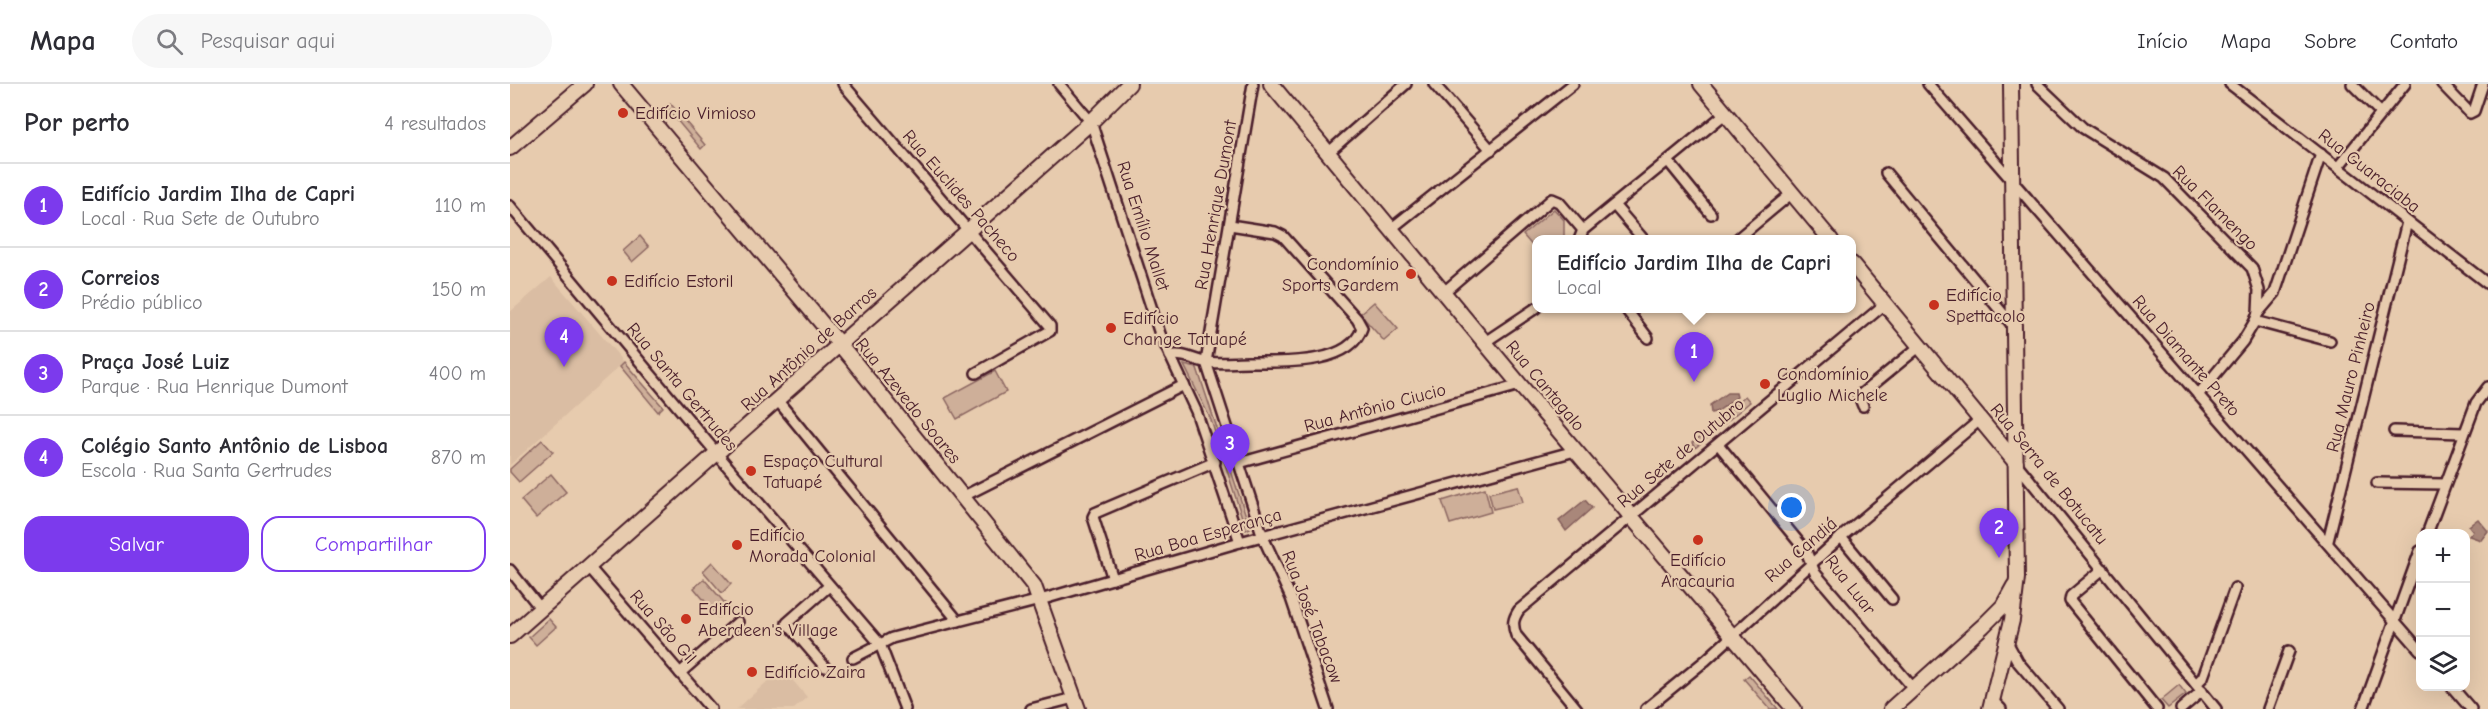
<!DOCTYPE html>
<html lang="pt">
<head>
<meta charset="utf-8">
<style>
	:root { --surface:#fff; --page:#f7f7f7; --text:#2b2b33; --muted:#7c7c81; --line:#e1e1e2; --accent:#7c3aed }
	body { margin:0; font-family:"Comic Neue",sans-serif; background:var(--page); color:var(--text) }
	.controls { position:absolute; right:18px; bottom:18px; display:grid; overflow:hidden; border-radius:12px; box-shadow:0 6px 24px #0002 }
	.controls button { width:54px; height:54px; display:grid; place-items:center; padding:0; border:0; border-bottom:2px solid var(--line); background:var(--surface); color:var(--text); font:30px sans-serif }
	.you { position:absolute; left:1282px; top:424px; width:21px; height:21px; margin:-15px; border:4px solid #fff; border-radius:50%; background:#1a73e8; box-shadow:0 0 0 9px #1a73e833 }
	.badge { display:grid; place-items:center; width:39px; height:39px; border-radius:50%; background:var(--accent); color:#fff; font-size:20px; font-weight:700 }
	.pin { position:absolute; translate:-50% -50px; filter:drop-shadow(0 2px 3px #0008) }
	.pin::after { content:''; position:absolute; top:32px; width:21px; height:18px; background:inherit; clip-path:polygon(0 0,100% 0,50% 100%) }
	.popup { position:absolute; left:1022px; top:151px; width:324px; height:78px; box-sizing:border-box; display:grid; place-content:center; border-radius:12px; background:var(--surface); filter:drop-shadow(0 2px 4px #0005); font-size:20px; white-space:nowrap; color:var(--muted) }
	.popup b { font-size:22px; color:var(--text) }
	.popup::after { content:''; position:absolute; left:50%; top:100%; margin-left:-12px; border:12px solid transparent; border-top-color:var(--surface) }
	.list { margin:0; padding:0; list-style:none }
	h2 { display:flex; justify-content:space-between; align-items:center; height:78px; margin:0; padding:0 24px; font-size:26px }
	h2 small { font-size:20px; font-weight:400; color:var(--muted) }
	.list li { display:grid; grid-template-columns:39px 1fr auto; gap:18px; align-items:center; box-sizing:border-box; height:84px; padding:0 24px; border-top:2px solid var(--line) }
	.list b { display:block; font-size:22px; white-space:nowrap }
	.list p { margin:0; font-size:20px; white-space:nowrap; color:var(--muted) }
	.list em { font-size:20px; font-style:normal; color:var(--muted) }
	.actions { display:flex; gap:12px; padding:18px 24px }
	.actions a { flex:1; padding:14px 0; border:2px solid var(--accent); border-radius:18px; text-align:center; font-size:21px; color:var(--accent) }
	.actions .main { background:var(--accent); color:#fff }
	.icon { flex:none; width:33px; height:33px; fill:none; stroke:currentColor; stroke-width:2; stroke-linecap:round; stroke-linejoin:round }
	.map { position:relative; flex:none; width:1978px; height:625px; overflow:hidden }
	header { display:flex; align-items:center; gap:36px; box-sizing:border-box; height:84px; padding:0 30px; background:var(--surface); border-bottom:2px solid var(--line) }
	header strong { font-size:28px }
	nav { display:flex; gap:33px; margin-inline-start:auto; font-size:21px }
	.search { width:420px; height:54px; background:var(--page); display:flex; align-items:center; gap:15px; box-sizing:border-box; padding:0 21px; border-radius:33px; color:var(--muted); font-size:22px }
	main { display:flex }
	aside { flex:1; background:var(--surface) }
	.map>svg:first-child { display:block }
</style>
</head>
<body>
<header>
<strong>Mapa</strong>
<div class="search"><svg class="icon" aria-label="search" viewBox="0 0 24 24"><circle cx="10" cy="10" r="6"/><path d="M15 15l6 6"/></svg>Pesquisar aqui</div>
<nav><a>Início</a><a>Mapa</a><a>Sobre</a><a>Contato</a></nav>
</header>
<main>
<aside>
<h2>Por perto<small>4 resultados</small></h2>
<ul class="list">
<li><span class="badge">1</span><div><b>Edifício Jardim Ilha de Capri</b><p>Local · Rua Sete de Outubro</p></div><em>110 m</em></li>
<li><span class="badge">2</span><div><b>Correios</b><p>Prédio público</p></div><em>150 m</em></li>
<li><span class="badge">3</span><div><b>Praça José Luiz</b><p>Parque · Rua Henrique Dumont</p></div><em>400 m</em></li>
<li><span class="badge">4</span><div><b>Colégio Santo Antônio de Lisboa</b><p>Escola · Rua Santa Gertrudes</p></div><em>870 m</em></li>
</ul>
<div class="actions"><a class="main">Salvar</a><a>Compartilhar</a></div>
</aside>
<div class="map">
<svg width="1978" height="625" viewBox="0 0 1978 625">
	<rect width="100%" height="100%" fill="#e7cbae"/>
	<filter id="ink" filterUnits="userSpaceOnUse"><feTurbulence type="fractalNoise" baseFrequency=".0167" numOctaves="2"/><feDisplacementMap in="SourceGraphic" scale="12" xChannelSelector="R" yChannelSelector="G"/><feConvolveMatrix kernelMatrix="1 2 1 2 8 2 1 2 1" color-interpolation-filters="sRGB"/></filter>
	<g filter="url(#ink)">
		<g fill="#dabda3">
			<path d="M41 193 114 278 0 381V228Z"/>
			<path d="M272 584 297 613 284 625H227Z"/>
		</g>
		<g fill="#ceaf99" stroke="#8c6762" stroke-width="1.5">
			<path d="M160 19 195 61 191 65 156 23Z"/>
			<path d="M1044 125 1054 136V155L1026 156V166L1013 151Z"/>
			<path d="M130 152 139 163 122 178 113 167Z"/>
			<path d="M864 218 888 245 874 257 850 230Z"/>
			<path d="M114 278 153 323 148 328 110 282Z"/>
			<path d="M674 281 687 284 740 444 736 446 701 336Z"/>
			<path d="M485 287 496 308 447 335 435 314Z"/>
			<path d="M1235 312 1240 318 1185 364 1182 359 1196 349 1195 347Z"/>
			<path d="M32 356 43 368 9 398 0 388V385Z"/>
			<path d="M41 390 56 408 26 434 11 416Z"/>
			<path d="M1008 402 1013 418 983 425 979 409Z"/>
			<path d="M975 404 981 428 940 440 932 417Z"/>
			<path d="M202 478 221 500 212 509 193 487Z"/>
			<path d="M194 495 219 524 208 533 184 504Z"/>
			<path d="M39 535 46 543 26 561 19 553Z"/>
			<path d="M1239 591 1268 625H1260L1234 595Z"/>
			<path d="M1669 601 1676 610 1658 624 1651 616Z"/>
		</g>
		<g fill="#a9877a" stroke="#835d5a" stroke-width="1.5">
			<path d="M1217 309H1226L1227 313 1208 327 1201 329 1200 321Z"/>
			<path d="M1075 416 1082 424 1056 447 1049 437Z"/>
			<path d="M1968 435 1978 447 1971 456 1959 452 1963 447 1959 442Z"/>
		</g>
		<g fill="none" stroke-linecap="round" stroke-linejoin="round">
			<g stroke="#4a1f2b" stroke-width="14">
				<g id="street">
					<path d="M333 0 540 242V247L466 289"/>
					<path d="M549 0 581 38 650 250 686 327 730 458"/>
					<path d="M743 0 696 278 753 453 781 514 818 625"/>
					<path d="M924 0 981 66"/>
					<path d="M1418 0 1910 566"/>
					<path d="M1527 0 1573 44 1654 94 1742 184 1749 206 1748 229 1745 237 1733 257 1688 311"/>
					<path d="M1720 0 1978 200"/>
					<path d="M1842 0 1871 29"/>
					<path d="M1932 0 1960 29 1964 27 1973 0"/>
					<path d="M819 68 896 0"/>
					<path d="M1158 77 1201 130"/>
					<path d="M1828 83 1895 0"/>
					<path d="M1376 89 1504 243"/>
					<path d="M1104 121 1134 156"/>
					<path d="M0 122 219 384 370 560 395 625"/>
					<path d="M882 144 1063 0"/>
					<path d="M1069 156 1073 146 1216 29"/>
					<path d="M1226 156 1282 109"/>
					<path d="M934 208 1042 115 1049 118 1073 146"/>
					<path d="M1115 224 1138 254"/>
					<path d="M1748 229 1765 209 1811 70"/>
					<path d="M1745 237 1820 257"/>
					<path d="M975 258 1026 224"/>
					<path d="M660 272C672 268 685 277 696 278 710 280 725 278 738 278 770 278 840 282 852 244L847 235 773 152 765 148 720 141"/>
					<path d="M268 317 448 537"/>
					<path d="M1353 322 1349 312 1410 262"/>
					<path d="M1884 347 1954 349"/>
					<path d="M1208 360 1296 467 1305 489 1404 605"/>
					<path d="M729 379 1010 301"/>
					<path d="M1506 379 1706 625"/>
					<path d="M1867 399 1935 400"/>
					<path d="M452 413 674 301"/>
					<path d="M1917 450 1966 319 1978 303"/>
					<path d="M1331 453 1382 515"/>
					<path d="M1818 457 1897 138"/>
					<path d="M79 483 201 625"/>
					<path d="M1593 485 1561 512 1560 517 1647 625"/>
					<path d="M0 486 31 525"/>
					<path d="M603 495 583 433 585 429 705 378"/>
					<path d="M1496 556 1508 578 1548 625"/>
					<path d="M343 574 382 554 530 516 730 458 1065 367"/>
					<path d="M315 583 277 539 319 502"/>
					<path d="M170 589 228 538"/>
					<path d="M1686 600 1693 593 1725 504"/>
					<path d="M1941 602 1961 625"/>
					<path d="M1482 616 1491 625"/>
					<path d="M521 625 564 614"/>
					<path d="M1067 625 1006 551C1002 540 1003 535 1009 526L1375 220"/>
					<path d="M1136 625 1196 576 1331 453 1471 335"/>
					<path d="M1671 625 1692 607"/>
					<path d="M1758 625 1779 567"/>
					<path d="M1853 625 1910 467"/>
				</g>
			</g>
			<g stroke="#4a1f2b" stroke-width="18">
				<g id="secondary">
					<path d="M111 0 341 274 524 502 568 625"/>
					<path d="M761 0 1010 301 1284 625"/>
					<path d="M1191 0 1321 156"/>
					<path d="M0 64 75 0"/>
					<path d="M1342 180 1506 379"/>
					<path d="M0 552 581 38 619 0"/>
					<path d="M1381 625 1473 542 1493 522 1504 502"/>
					<path d="M1480 625 1502 536 1507 494 1501 0"/>
				</g>
			</g>
			<use href="#street" stroke="#e7cbae" stroke-width="9"/>
			<use href="#secondary" stroke="#e7cbae" stroke-width="14"/>
		</g>
	</g>
	<g fill="#c8321e" stroke="#e7cbae" stroke-width="2">
		<circle cx="113" cy="29" r="6"/>
		<circle cx="901" cy="190" r="6"/>
		<circle cx="102" cy="197" r="6"/>
		<circle cx="1424" cy="221" r="6"/>
		<circle cx="601" cy="244" r="6"/>
		<circle cx="1255" cy="300" r="6"/>
		<circle cx="241" cy="387" r="6"/>
		<circle cx="1188" cy="456" r="6"/>
		<circle cx="227" cy="461" r="6"/>
		<circle cx="176" cy="535" r="6"/>
		<circle cx="242" cy="588" r="6"/>
	</g>
	<g text-anchor="middle" dominant-baseline="central" stroke-width="4.5" stroke-linejoin="round" paint-order="stroke">
		<g font-size="18" fill="#4a1f2b" stroke="#e7cbae" text-anchor="start">
			<text x="125" y="29">Edifício Vimioso</text>
			<text x="889" y="180" text-anchor="end">Condomínio<tspan x="889" dy="21">Sports Gardem</tspan></text>
			<text x="114" y="197">Edifício Estoril</text>
			<text x="1436" y="211">Edifício<tspan x="1436" dy="21">Spettacolo</tspan></text>
			<text x="613" y="234">Edifício<tspan x="613" dy="21">Change Tatuapé</tspan></text>
			<text x="1267" y="290">Condomínio<tspan x="1267" dy="21">Luglio Michele</tspan></text>
			<text x="253" y="377">Espaço Cultural<tspan x="253" dy="21">Tatuapé</tspan></text>
			<text x="239" y="451">Edifício<tspan x="239" dy="21">Morada Colonial</tspan></text>
			<text x="1188" y="476" text-anchor="middle">Edifício<tspan x="1188" dy="21">Aracauria</tspan></text>
			<text x="188" y="525">Edifício<tspan x="188" dy="21">Aberdeen's Village</tspan></text>
			<text x="254" y="588">Edifício Zaira</text>
		</g>
		<g font-size="18" fill="#4a1f2b" stroke="#e7cbae">
			<text transform="translate(1859 87) rotate(38)">Rua Guaraciaba</text>
			<text transform="translate(451 112) rotate(49)">Rua Euclides Pacheco</text>
			<text transform="translate(706 121) rotate(-80)">Rua Henrique Dumont</text>
			<text transform="translate(1705 124) rotate(45)">Rua Flamengo</text>
			<text transform="translate(633 142) rotate(72)">Rua Emílio Mallet</text>
			<text transform="translate(299 265) rotate(-42)">Rua Antônio de Barros</text>
			<text transform="translate(1676 272) rotate(49)">Rua Diamante Preto</text>
			<text transform="translate(1841 293) rotate(-76)">Rua Mauro Pinheiro</text>
			<text transform="translate(1035 302) rotate(50)">Rua Cantagalo</text>
			<text transform="translate(172 303) rotate(50)">Rua Santa Gertrudes</text>
			<text transform="translate(398 317) rotate(51)">Rua Azevedo Soares</text>
			<text transform="translate(865 324) rotate(-15)">Rua Antônio Ciucio</text>
			<text transform="translate(1171 369) rotate(-40)">Rua Sete de Outubro</text>
			<text transform="translate(1539 390) rotate(51)">Rua Serra de Botucatu</text>
			<text transform="translate(698 451) rotate(-16)">Rua Boa Esperança</text>
			<text transform="translate(1291 466) rotate(-41)">Rua Candiá</text>
			<text transform="translate(1340 501) rotate(52)">Rua Luar</text>
			<text transform="translate(802 533) rotate(69)">Rua José Tabacow</text>
			<text transform="translate(153 543) rotate(49)">Rua São Gil</text>
		</g>
	</g>
</svg>
<div class="controls">
<button>+</button>
<button>−</button>
<button><svg class="icon" aria-label="layers" viewBox="0 0 24 24"><path d="M12 4l9 5-9 5-9-5zM3 14l9 5 9-5"/></svg></button>
</div>
<div class="you"></div>
<div class="pin badge" style="left:1184px;top:298px">1</div>
<div class="popup"><b>Edifício Jardim Ilha de Capri</b>Local</div>
<div class="pin badge" style="left:1489px;top:474px">2</div>
<div class="pin badge" style="left:720px;top:390px">3</div>
<div class="pin badge" style="left:54px;top:283px">4</div>
</div>
</main>
</body>
</html>
